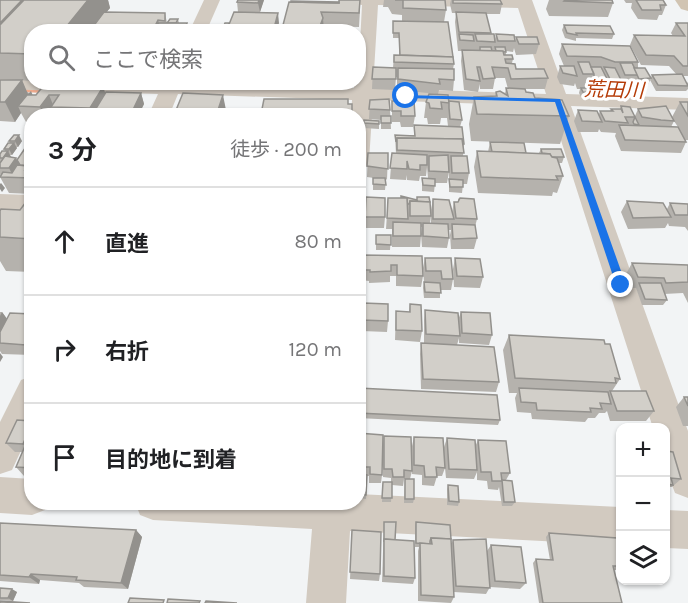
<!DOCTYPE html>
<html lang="ja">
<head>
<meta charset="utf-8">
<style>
	:root { --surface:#fff; --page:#f2f2f2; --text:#202124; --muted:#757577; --line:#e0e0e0 }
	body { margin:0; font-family:Karla,"Noto Sans JP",sans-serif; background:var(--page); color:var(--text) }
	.controls { position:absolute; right:18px; bottom:18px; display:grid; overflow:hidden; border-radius:12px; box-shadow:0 2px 4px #0004 }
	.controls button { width:54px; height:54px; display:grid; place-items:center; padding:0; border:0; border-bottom:2px solid var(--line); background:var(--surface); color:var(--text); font:30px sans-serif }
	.stop { position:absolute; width:18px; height:18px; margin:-14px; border:4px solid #1a73e8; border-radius:50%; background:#fff }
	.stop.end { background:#1a73e8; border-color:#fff; box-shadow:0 2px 6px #0008 }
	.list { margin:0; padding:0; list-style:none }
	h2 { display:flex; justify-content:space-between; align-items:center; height:78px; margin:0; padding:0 24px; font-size:26px }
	h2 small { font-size:20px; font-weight:400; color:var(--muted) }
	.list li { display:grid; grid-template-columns:39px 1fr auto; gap:18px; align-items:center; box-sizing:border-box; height:108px; padding:0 24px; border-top:2px solid var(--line) }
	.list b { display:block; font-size:22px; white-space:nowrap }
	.list em { font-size:20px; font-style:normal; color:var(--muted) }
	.icon { flex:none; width:33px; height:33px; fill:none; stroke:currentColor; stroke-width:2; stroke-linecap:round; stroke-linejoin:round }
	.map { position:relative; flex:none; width:688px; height:603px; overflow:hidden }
	.search { position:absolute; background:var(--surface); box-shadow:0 2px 4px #0004; left:24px; top:24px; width:342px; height:66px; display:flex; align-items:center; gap:15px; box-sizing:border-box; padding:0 21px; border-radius:24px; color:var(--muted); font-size:22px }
	.panel { position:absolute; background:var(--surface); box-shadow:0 2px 4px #0004; left:24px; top:108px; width:342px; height:402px; border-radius:24px }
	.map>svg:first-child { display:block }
</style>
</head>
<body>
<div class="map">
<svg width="688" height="603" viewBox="0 0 688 603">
	<rect width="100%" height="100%" fill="#f2f4f5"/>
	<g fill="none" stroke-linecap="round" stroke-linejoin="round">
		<path stroke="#f0ab8d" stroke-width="4" d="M20 90 46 91"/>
		<g fill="#d2cac0" fill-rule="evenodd">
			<path d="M204 0H220L206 32H189Z"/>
			<path d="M349 0H532L566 94 688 98V110L571 106 688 431V498L675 493C666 471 666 452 666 428H653L550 106 373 100 369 161 366 166 358 168V116H351L352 100 178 94 169 116H148L158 94 0 89V77L32 78V82H183L354 88V82H358L362 5 351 3ZM378 5 518 8 546 94 373 88Z"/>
			<path d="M0 194 32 195V211L0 210Z"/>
			<path d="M32 376V427L12 470 0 474V422L21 380Z"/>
			<path d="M0 477 32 479V502H48L45 510 32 515 0 513Z"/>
			<path d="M358 494 620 507V545L350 531 346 603H306L312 529 153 520 140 515 135 502H358Z"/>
			<path d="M666 510 688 511V549L666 548Z"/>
		</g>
		<path fill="#d1c4b2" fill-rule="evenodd" d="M675 0H688V11L681 9Z"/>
	</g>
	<g fill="#b5b2ad" fill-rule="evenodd">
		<path d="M0 0H108L110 8 106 12 165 13 167 23 178 19 179 23H187L189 32H93V30L32 32V81L0 79Z"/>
		<path d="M238 0H264L260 12H238L237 2Z"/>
		<path d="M384 0H445L446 10 444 22 454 64 453 69 454 80 453 91 439 90 438 94 397 90V77H396L395 90 372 89 373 67 393 68 394 55H399V38H393V21H402V15L392 14 388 7H383Z"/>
		<path d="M451 0H500L502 4 500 14H486L490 34 495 39 496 34 515 41 516 37 539 44 536 54 516 55 514 48 513 52 506 51V55L513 59 512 63 516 69 548 78 545 89H525L526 92 535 98 569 116 560 144 471 141 469 124 474 97 495 96 496 92 505 94 506 88 508 89 505 78H495L493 89H480V84L478 92 464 90 461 61 462 51H458L455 22 456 13H452L450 4Z"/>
		<path d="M549 0H612L613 3 608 17 549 16 546 9Z"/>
		<path d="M624 0H663L666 5 662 15H659L657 20 638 19 631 8 632 3H626Z"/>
		<path d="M291 2 360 10 359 27 324 26V32H284L283 25Z"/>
		<path d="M676 23H688V76H683L687 83 688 82V89L686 91H656L650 80 652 75H677L669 66 641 65 630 45 634 35 673 36 671 33Z"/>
		<path d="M564 25 614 34 612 39 576 38V41L565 38 562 30Z"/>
		<path d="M562 44 638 62V68L651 78 646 89H635L633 87 631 90H629L631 94 629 99H608L606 94 608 90H606L604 87 603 90 593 89 592 97 590 98 581 97 579 93 580 89H577L575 83 574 86 560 84 557 77 560 66H564L559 54Z"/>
		<path d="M0 80H22L26 91 32 95 141 93 144 104 138 116H54V114L52 116H32V122H26L21 113 15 122 0 121Z"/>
		<path d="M208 82H232L231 84Z"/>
		<path d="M234 82H265L263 89 237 88 236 83Z"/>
		<path d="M271 82H287L286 86Z"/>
		<path d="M297 82H313L312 89 297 88Z"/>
		<path d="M370 100 390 110 391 129H381V120L369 119Z"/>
		<path d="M392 101 415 116 413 127H401L400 122H392Z"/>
		<path d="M449 101 462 120 460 127 464 144 463 156 469 173 467 184H463L462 193 449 192V163H448L449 172 447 183H435L434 192 422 191V178H428L427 167 426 176H420L419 181 407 180V175L406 180 390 179 392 153 396 154 395 135H414V125L448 126 447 118H441L440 124H428L427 118H424L426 102Z"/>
		<path d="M680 102H688V140H685L686 142 681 153 621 151 615 136 616 133 601 132 599 129 598 132H578L574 121 578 110 599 114 600 111H610L611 109H620L621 106 635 116 638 109 672 117ZM674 121 678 127H671Z"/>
		<path d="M352 104V116H262V109Z"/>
		<path d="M364 120 379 121V129L364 128Z"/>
		<path d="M32 138V194L9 193 0 177 1 176 0 174V154L5 151 4 149 10 143 9 141H22L18 147H16L17 148 12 155H10L11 157 17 160Z"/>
		<path d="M490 142 526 153H539L541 149 564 157 562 163H559L563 176 557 193 553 192 552 196 478 193 474 167 477 151 488 152Z"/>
		<path d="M368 153H388L387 180 386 179 385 190H373V178H374L367 177Z"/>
		<path d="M366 197 385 217 384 228H365Z"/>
		<path d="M388 198H400L431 216 430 223H431V210L433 199 452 212 454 202H458V198L477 219 475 227 477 238 474 249H451L450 235 451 230H448L449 238 447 248 422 247 421 234 422 227H421V236L420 247H392V229H386Z"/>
		<path d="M32 201V272L6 271 0 261V211L20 210Z"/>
		<path d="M627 201 667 209 670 203 688 204V231L685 227 669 226 668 223 665 228 628 229 621 212Z"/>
		<path d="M376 235H391L390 250H376Z"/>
		<path d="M362 255 422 256 423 276 421 287 396 286V276H390V282L369 283V281L361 280Z"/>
		<path d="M425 258 453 279 451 290H440V298H424L423 288 424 282 439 283 424 282 423 268Z"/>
		<path d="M455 258 483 277 480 288 454 287 453 269Z"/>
		<path d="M632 263 688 265V303L683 293 664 294 667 300 663 305H642L636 288H632L626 274Z"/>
		<path d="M363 303 388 321 387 332 362 331Z"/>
		<path d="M410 304 422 331 420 342 395 340 396 311 409 312Z"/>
		<path d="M425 310 458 320 461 312 492 335 489 345 459 343V338L457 345 499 382 496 392 421 389 420 354 421 343 424 344V320Z"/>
		<path d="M0 312H2L7 319 32 314V355L2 354 0 351Z"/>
		<path d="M509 335 605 344 620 379 612 391 654 411 646 421H610L607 411 605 413H599L595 418H588L585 422 532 419 531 413 517 412 515 398 517 393H509L503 350Z"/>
		<path d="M358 388 500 420 498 425 358 418Z"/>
		<path d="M684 397H688V426H683L676 407Z"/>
		<path d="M32 421V476H24L16 467 22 452H15L6 443Z"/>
		<path d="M358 433 382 475 381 483H369V476H367L366 499 358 498Z"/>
		<path d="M384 436 412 471 410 479 414 499 413 503H404L405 479H404L403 486 392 485 391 502H382L383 482H391V478L383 477V445Z"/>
		<path d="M414 437 444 447 447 438 475 447 478 440 510 473 506 480 515 502 512 506H502L499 487 498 490 488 489 487 481 477 480V472L474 479 446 478 445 468 442 476H437L434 486 422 485V475L412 474V446Z"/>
		<path d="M666 451 681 479 672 487H670L666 492Z"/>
		<path d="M621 454V473L617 458Z"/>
		<path d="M448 485 459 502 458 506 447 505V489Z"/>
		<path d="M384 522 395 540 415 578 413 584 382 582Z"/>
		<path d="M416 522 451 545 453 540 487 551 491 545 526 583 520 589 490 587 486 594 454 592V597L451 603 418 601V551L419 547H415V526Z"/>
		<path d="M0 523 136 530 142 537 128 589 84 587 79 583 40 580 39 584 0 581Z"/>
		<path d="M352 530 380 574 379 581 350 579Z"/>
		<path d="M549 533 621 551V570H614L622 603H539L533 563 536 559 550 560 546 537Z"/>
		<path d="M0 588 17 592 13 601 0 600Z"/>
	</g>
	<g fill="#93918d">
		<path d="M22 0H26L0 38V23Z"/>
		<path d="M88 0H108L110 8 94 28H92L93 30 91 32H62Z"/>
		<path d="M259 0H264L260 12 258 3Z"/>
		<path d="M278 13 279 23 277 32H273Z"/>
		<path d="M323 18 324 32H320V26Z"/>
		<path d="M158 20 161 30H155L156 32H154L153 30Z"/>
		<path d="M187 23 189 32H184V31Z"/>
		<path d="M22 80 28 94 31 91 33 96 18 106 21 113 15 122 5 102Z"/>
		<path d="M103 87 109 102 92 115 90 108Z"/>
		<path d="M141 93 144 104 138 116H130Z"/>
		<path d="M49 95 54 107H51L54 114 52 116H44L40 107Z"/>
		<path d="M223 95 226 110 224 116H216Z"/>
		<path d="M19 135 22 141 18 147 15 141Z"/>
		<path d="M14 143 17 148 12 155 9 149Z"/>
		<path d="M8 151 11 157 6 163 3 158Z"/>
		<path d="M16 158 26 178H14L9 168Z"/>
		<path d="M1 183 5 188 2 192 0 189V184Z"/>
		<path d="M2 312 10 323 0 341V316Z"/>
		<path d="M32 334V352L26 345Z"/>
		<path d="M0 353 3 357 0 362Z"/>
		<path d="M32 423V452L31 453 23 444Z"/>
		<path d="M136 530 142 537 128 589 121 583Z"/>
		<path d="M31 574 40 580 39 584 29 577Z"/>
		<path d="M12 589 17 592 13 601 8 598Z"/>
	</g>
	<g fill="#d2cfc9" stroke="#93918d" stroke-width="1.5">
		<path d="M0 0H22L0 23Z"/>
		<path d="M24 0H88L62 32H32V54L0 53V25Z"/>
		<path d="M238 0H259L258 3 237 2Z"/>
		<path d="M339 0H360L359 13 321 12 323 18 320 26 283 25 289 2 339 3Z"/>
		<path d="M395 0H445L446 10 403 8V0Z"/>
		<path d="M453 0H500L502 4 453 3Z"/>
		<path d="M565 0H612L613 3 564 1Z"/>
		<path d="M636 0H663L666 5H660L661 10H642Z"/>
		<path d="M291 1 339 2V3L291 2Z"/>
		<path d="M104 12 165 13V21L158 20 153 30 92 28Z"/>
		<path d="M234 12 278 13 273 32H226Z"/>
		<path d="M456 12 486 13 491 33 459 32Z"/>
		<path d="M170 19H178L176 23H167Z"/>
		<path d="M393 21 448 22 453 57 400 55 399 33H393Z"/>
		<path d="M159 23H187L184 31 155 30Z"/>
		<path d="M225 23H229L226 32H221Z"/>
		<path d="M676 23H688V66H683L674 56 646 55 634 35 685 36Z"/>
		<path d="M564 25 610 26 614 34 576 33 577 35 567 33Z"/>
		<path d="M459 34 473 35 474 41 460 40Z"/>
		<path d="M475 34H494L495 42 477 41Z"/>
		<path d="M496 34 514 35 515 41H498Z"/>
		<path d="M516 37H537L539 44H519Z"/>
		<path d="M562 44 630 46 638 62H615L601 57 567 56Z"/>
		<path d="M480 47H491L492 51H480Z"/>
		<path d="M495 47H505L506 52 496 51Z"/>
		<path d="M462 50 503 51 504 55H512L513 59H505L506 63 515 64 516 69H544L548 78 511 79 508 68 492 67 495 78 483 79 480 67H477L480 81 466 79Z"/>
		<path d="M394 55 453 57 454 64 394 62Z"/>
		<path d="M578 62H589L594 74H583Z"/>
		<path d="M620 63H632L638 75H625Z"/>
		<path d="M560 66H574L577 76 563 73Z"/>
		<path d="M373 67 396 68V79H372Z"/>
		<path d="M591 67H601L607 79H595L594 76V74Z"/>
		<path d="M604 67 615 68 621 80 610 79Z"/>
		<path d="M398 68 454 69V80L439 79 440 84 398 79Z"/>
		<path d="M634 68H645L651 78 639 79Z"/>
		<path d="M682 74 688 86 658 85 652 75Z"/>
		<path d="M0 80H22L5 102H0Z"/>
		<path d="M44 85 103 87 90 108 51 107 59 95H49L40 107 18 106 27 95H36Z"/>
		<path d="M506 88 525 89 526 92 533 93 535 98 562 100 569 116 477 114 474 97 497 96 496 92 500 91 508 96Z"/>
		<path d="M581 88H592L594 92 592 93 583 92Z"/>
		<path d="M608 88H628L631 94H611Z"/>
		<path d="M106 92 141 93 130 116 92 115Z"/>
		<path d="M183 93 223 95 216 116 174 115Z"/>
		<path d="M429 94 448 95 449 103 441 102 442 109 430 108 429 103 426 102Z"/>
		<path d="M264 99H348V104H352V112L262 109Z"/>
		<path d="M389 99 390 110 369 109 370 100Z"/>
		<path d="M392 101H414L415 116H401V111H392Z"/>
		<path d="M449 101 459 102 462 120 450 119 449 108Z"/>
		<path d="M680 102H688V116Z"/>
		<path d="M621 106 630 107 635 117H625L628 123 605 121 600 111H613L611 109H621L623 113Z"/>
		<path d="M666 106 674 121 661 120 642 117 638 109Z"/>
		<path d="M578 110 597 111 602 122 582 121Z"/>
		<rect x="381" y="116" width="10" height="7"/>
		<path d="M635 117 639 125 634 124 633 122Z"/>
		<path d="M364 120 379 121V124L364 123Z"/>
		<path d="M414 125 462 127 464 144H462V139L397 138 396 142 395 135 415 136Z"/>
		<path d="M619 125 678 127 686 142 629 140H625Z"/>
		<path d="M14 135H19L15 141H9Z"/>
		<path d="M32 138V168H29L28 166 20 165 17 160Z"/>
		<path d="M397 138 462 139 464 153 397 150Z"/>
		<path d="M490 142 524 143 526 153 492 152Z"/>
		<path d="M8 143H14L9 149H4Z"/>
		<path d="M541 149H561L564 157H551L550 154 542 153Z"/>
		<path d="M2 151H8L3 158H0V154Z"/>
		<path d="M477 151 550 154 552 157 557 158 563 176H556L558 180 481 177Z"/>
		<path d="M368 153H388V169L367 166Z"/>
		<path d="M392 153 427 155V165H420V170L409 169 407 161V169L390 168Z"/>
		<path d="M448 155 449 172 429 171V156Z"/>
		<path d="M5 156 16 158 9 168H0V163Z"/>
		<path d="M451 156H467L469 173H452Z"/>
		<path d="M17 165 28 166 25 170H32V178L0 177 3 172 12 173Z"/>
		<path d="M373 178H385L386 185 373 184Z"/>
		<path d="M422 178 435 179V186L423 185Z"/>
		<path d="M449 179 463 180V187H450Z"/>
		<path d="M401 196 417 200V197H429L430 202 410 201 409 204H407V198H401Z"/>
		<path d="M366 197 385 198V217H365Z"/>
		<path d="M388 198H407L408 219 387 218Z"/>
		<path d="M460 198 474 199 477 219 456 218 454 202H458Z"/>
		<path d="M433 199 449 200 454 219H433Z"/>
		<path d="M32 201V239L0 237V211L1 209 20 210 26 202Z"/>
		<path d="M410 201 430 202 431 216H410Z"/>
		<path d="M627 201 663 203 671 217 633 218Z"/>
		<path d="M670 203 688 204V215H675Z"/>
		<path d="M393 222 421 223V236H393Z"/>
		<path d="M423 223 448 224 449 238 423 236Z"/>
		<path d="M452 224 475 225 477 238 453 239Z"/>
		<path d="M376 235H391V245L376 244Z"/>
		<path d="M362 255 422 256 423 276 397 275V265H391V271L370 272V270H361Z"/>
		<path d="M425 258H451L453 279H442L441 271H426Z"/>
		<path d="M455 258 480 259 483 277 457 276Z"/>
		<path d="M632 263 688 265V282L666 283 664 278 638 277Z"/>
		<path d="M424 282 440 283 441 293 425 292Z"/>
		<path d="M639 283H661L667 300 645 299Z"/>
		<path d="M363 303 388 304V321L362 320Z"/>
		<path d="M410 304 421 305 422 331 396 330V311L410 312Z"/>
		<path d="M425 310 458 313 460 336 426 334Z"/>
		<path d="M461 312 490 313 492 335 462 333Z"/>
		<path d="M10 313 32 314V334L26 345 0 343V332Z"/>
		<path d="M509 335 604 340 605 344H610L620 379 615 378 616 383 515 378Z"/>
		<path d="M421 343 494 347 499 382 423 379Z"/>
		<path d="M358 388 497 395 500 420 358 413Z"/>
		<path d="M519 388 608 392 611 404 600 403 602 409 590 408 591 412 537 410 536 403 521 402Z"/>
		<path d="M610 391H646L654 411H617Z"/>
		<path d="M684 397H688V406Z"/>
		<path d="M17 420 32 421V423L23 444 6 443Z"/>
		<path d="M358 433 383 435 382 475 370 474V467H358Z"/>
		<path d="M384 436 411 437 412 471 404 470V477H393L392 469H384Z"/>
		<path d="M414 437 443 438 445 468 436 467 437 477H425L424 466 414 465Z"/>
		<path d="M447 438 475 440 477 470 449 469Z"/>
		<path d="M28 439H32V468L16 467Z"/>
		<path d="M478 440 506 441 510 473H501L502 481H492L491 472H481Z"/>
		<path d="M666 451 673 452 681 479 671 478 673 485 666 484Z"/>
		<path d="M358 474 367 475 366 495 358 494Z"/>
		<rect x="405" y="479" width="9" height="20"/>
		<path d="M502 480 512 481 515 502H504Z"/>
		<path d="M383 482H392V498H382Z"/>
		<path d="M448 485 458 486 459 502 449 501Z"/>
		<path d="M384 522H396L395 540 384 539V542Z"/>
		<path d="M416 522 450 525 451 539 431 538 430 541V544L416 543Z"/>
		<path d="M0 523 136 530 121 583 76 580 77 577 31 574 29 577 0 575Z"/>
		<path d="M352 530 381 532 380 574 350 572Z"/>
		<path d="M549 533 617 538 621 551V566H613L622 603H543L536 559 553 560Z"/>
		<path d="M431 538 451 539 454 597 421 595 420 543 432 544Z"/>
		<path d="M384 539 414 541 415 578 384 576Z"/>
		<path d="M486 539 490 588 456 586 453 540Z"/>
		<path d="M491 545 521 547 526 583 495 581Z"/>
		<path d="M0 588 12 589 8 598H0Z"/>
		<path d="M130 598 164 600 163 603H128Z"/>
		<path d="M168 599 200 601 199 603H167Z"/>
		<path d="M0 601 30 603H0Z"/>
		<path d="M206 601 237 603H205Z"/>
	</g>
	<path fill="#1a73e8" d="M404 95 560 99 626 285 625 288 616 285 555 102 406 98Z"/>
	<g text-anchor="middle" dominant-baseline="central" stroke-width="6" stroke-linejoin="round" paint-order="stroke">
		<g font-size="20" font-style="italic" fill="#b53c08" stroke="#fff">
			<text transform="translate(614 90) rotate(2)">荒田川</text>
		</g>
	</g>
</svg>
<div class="controls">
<button>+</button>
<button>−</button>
<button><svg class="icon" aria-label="layers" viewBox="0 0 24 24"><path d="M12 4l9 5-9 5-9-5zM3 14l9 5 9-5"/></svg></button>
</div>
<div class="stop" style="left:406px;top:96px"></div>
<div class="stop end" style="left:621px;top:285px"></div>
<div class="search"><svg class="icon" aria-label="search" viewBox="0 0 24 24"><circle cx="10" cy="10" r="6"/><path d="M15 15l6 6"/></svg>ここで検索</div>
<section class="panel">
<h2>3 分<small>徒歩 · 200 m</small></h2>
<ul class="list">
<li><svg class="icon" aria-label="ahead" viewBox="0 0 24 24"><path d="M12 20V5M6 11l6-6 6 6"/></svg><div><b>直進</b></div><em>80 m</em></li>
<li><svg class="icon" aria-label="right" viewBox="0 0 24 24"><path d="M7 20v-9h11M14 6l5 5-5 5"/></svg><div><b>右折</b></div><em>120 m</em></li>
<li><svg class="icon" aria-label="arrive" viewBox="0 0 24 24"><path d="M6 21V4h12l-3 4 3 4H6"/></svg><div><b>目的地に到着</b></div></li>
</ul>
</section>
</div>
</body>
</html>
